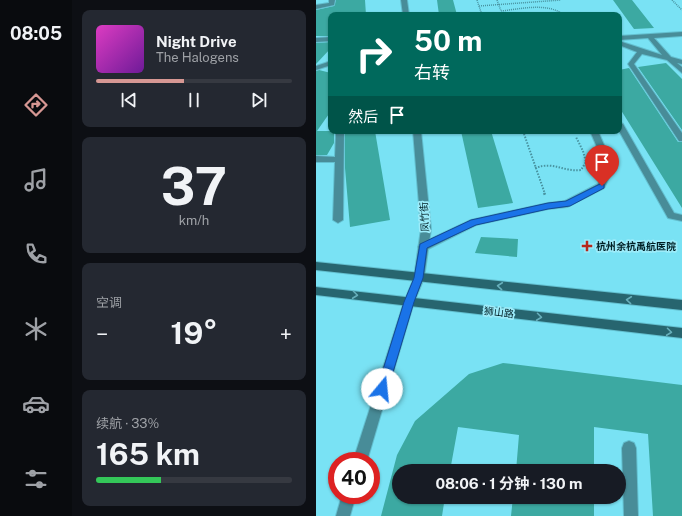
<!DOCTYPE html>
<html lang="zh">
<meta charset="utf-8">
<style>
body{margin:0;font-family:"Public Sans","Noto Sans SC",sans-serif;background:#242831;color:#f1f3f6;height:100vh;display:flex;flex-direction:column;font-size:15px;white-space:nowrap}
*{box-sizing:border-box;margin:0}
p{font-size:13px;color:#9ea1a6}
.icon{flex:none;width:22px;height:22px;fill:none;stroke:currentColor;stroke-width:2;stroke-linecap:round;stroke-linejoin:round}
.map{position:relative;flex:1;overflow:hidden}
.panel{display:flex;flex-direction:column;gap:10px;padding:10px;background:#0d0f14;width:244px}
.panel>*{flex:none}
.guide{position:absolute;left:12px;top:12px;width:294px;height:122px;border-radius:8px;box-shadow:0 1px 3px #0004;background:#00695c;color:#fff;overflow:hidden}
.speed{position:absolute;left:12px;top:452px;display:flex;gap:8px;font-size:20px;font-weight:700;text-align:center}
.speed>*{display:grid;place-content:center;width:52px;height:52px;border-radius:50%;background:#171b24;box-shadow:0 1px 3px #0004;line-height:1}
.speed .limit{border:6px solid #d22;background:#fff;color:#111}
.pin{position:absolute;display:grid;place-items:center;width:34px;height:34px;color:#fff;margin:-41px -17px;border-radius:50% 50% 50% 0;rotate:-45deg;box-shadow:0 0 4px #0007}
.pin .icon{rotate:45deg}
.me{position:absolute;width:44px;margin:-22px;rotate:17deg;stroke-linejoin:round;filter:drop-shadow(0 0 3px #0008)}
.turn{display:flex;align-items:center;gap:14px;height:84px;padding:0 20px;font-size:18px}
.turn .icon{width:52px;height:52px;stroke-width:2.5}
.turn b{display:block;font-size:28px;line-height:34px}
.then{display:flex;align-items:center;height:38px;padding:0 20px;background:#0003;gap:8px;font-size:15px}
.big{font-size:30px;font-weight:700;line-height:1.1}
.panel .card{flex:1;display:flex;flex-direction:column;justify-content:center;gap:6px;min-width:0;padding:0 14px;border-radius:8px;background:#242831}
.panel .dial{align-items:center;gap:0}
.dial b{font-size:52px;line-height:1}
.song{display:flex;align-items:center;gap:12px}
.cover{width:48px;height:48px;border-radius:6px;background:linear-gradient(135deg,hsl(310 70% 55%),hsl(280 70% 35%))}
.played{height:4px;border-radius:2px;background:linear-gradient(90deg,#d69793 45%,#363941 45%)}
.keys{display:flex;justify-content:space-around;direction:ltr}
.heat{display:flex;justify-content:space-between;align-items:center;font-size:22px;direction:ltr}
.charge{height:6px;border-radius:3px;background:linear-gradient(90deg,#34c759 33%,#363941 0)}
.trip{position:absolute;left:76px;top:464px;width:234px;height:40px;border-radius:20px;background:#171b24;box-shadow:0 1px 3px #0004;font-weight:700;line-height:40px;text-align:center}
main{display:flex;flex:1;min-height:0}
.menu{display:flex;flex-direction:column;width:72px;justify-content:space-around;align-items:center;background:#090b0e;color:#9ea1a6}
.menu .icon{width:28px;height:28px}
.menu .on{color:#d69793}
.menu b{font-size:18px;color:#f1f3f6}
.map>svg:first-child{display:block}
.building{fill:#3ca9a2}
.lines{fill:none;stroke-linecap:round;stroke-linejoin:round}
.service-casing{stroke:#63bfcf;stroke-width:2}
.tertiary-casing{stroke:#63bfcf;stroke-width:2}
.secondary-casing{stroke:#63bfcf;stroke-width:2}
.path-far2{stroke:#4893a0;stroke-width:1.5;stroke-dasharray:1 1;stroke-linecap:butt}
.path-far1{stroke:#4893a0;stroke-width:2;stroke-dasharray:1.5 1.5;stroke-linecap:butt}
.path{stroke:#4893a0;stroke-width:2.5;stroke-dasharray:2 2;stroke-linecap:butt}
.service{fill:#488c98;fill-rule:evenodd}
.tertiary{fill:#488c98;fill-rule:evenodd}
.secondary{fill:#27656f;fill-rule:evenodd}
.oneway{stroke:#67afbb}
.route{fill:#1a73e8;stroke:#114b97}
.poi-dot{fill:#b5271b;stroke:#9cecfa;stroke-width:1.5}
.labels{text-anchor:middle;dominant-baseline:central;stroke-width:3.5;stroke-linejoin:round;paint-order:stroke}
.street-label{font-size:10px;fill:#001f25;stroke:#9cecfa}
.poi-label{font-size:10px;font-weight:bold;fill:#001f25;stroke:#9cecfa;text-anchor:start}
</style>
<main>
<nav class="menu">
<b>08:05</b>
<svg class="icon on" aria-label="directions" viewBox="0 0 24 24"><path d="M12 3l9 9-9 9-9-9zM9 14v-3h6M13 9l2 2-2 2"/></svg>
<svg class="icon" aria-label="music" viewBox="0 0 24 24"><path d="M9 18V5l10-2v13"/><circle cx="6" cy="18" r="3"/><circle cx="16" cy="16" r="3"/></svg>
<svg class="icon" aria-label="phone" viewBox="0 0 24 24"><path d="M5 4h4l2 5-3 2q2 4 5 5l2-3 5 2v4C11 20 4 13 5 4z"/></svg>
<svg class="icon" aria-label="climate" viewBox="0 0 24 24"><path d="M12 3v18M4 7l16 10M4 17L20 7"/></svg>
<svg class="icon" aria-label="car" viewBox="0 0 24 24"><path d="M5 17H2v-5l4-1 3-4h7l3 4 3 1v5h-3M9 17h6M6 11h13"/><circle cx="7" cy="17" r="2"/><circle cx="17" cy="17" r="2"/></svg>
<svg class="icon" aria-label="filters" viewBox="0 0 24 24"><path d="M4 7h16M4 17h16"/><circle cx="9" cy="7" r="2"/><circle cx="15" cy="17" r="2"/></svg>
</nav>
<section class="panel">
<div class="card">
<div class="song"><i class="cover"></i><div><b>Night Drive</b><p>The Halogens</p></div></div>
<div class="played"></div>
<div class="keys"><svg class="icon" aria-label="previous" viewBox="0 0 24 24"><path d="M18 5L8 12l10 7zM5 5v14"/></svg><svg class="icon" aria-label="pause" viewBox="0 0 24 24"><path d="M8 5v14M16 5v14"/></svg><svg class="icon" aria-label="next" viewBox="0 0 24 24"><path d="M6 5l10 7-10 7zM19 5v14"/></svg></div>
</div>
<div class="card dial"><b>37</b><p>km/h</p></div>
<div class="card"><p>空调</p>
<div class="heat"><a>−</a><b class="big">19°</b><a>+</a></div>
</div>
<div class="card"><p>续航 · 33%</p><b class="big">165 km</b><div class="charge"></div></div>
</section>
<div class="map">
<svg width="366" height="516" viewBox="0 0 366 516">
<rect width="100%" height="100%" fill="#79e2f4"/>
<path class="building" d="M20 0H49L50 15H15V36H0V10L18 6Z
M121 0H137L141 15H123Z
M297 0H316L338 28 318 29Z
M15 42V48L0 64V43Z
M350 63 366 79V130L322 67Z
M313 68 362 142H366V208L303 107V70Z
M3 70 15 73V111L1 131H18V143L11 155H0V71Z
M29 131H59L74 220 34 227 29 168Z
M145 131H175L197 203 162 208Z
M165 237 202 239 201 257 159 253Z
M187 363 366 385V516H337L332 434 278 427V471H200L203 435 142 427 134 471H83V497H129L126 516H65L81 455 99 421 153 374Z
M197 497H278V516H195Z"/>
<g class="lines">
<g class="service-casing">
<path id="service" d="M13 0H19L18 5 0 9V5L13 3Z
M366 32V36L338 38 355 57 366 60V64L361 63 366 67V73L351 60 326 54 318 64 366 133V141H363L312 64 321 52 303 45V41L346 55 332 38 303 40V36Z
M15 37V41L0 42V38Z
M15 61V65L0 70V66Z
M303 122 307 124 358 213 366 215V221L352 218 303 131Z
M20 131H28L27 220 22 223 17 220 19 162H0V156L19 157Z
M274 131H282L295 161V173L288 188 251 207 232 209 160 225 110 250H104L102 247 104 244 155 220 232 203 249 201 282 184 287 173V161Z
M313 441 318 443 320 448 322 516H308L306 448 308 443Z"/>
</g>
<g class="tertiary-casing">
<path id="tertiary" d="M85 0H91L93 15H87Z
M97 131H105L115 229 108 278 98 302 51 461H37L88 302 98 278 105 229Z
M26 495H40L34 516H20Z"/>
</g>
<g class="secondary-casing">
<path id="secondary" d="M0 262 366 300V310L0 270Z
M0 287 366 328V338L0 295Z"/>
</g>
<path class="path-far2" d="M161 0 166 15
M181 0 185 11C204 9 232 2 248 15
M356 0 366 10
M163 6 245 0"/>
<path class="path-far1" d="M207 131 229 194
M219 168C239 161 246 172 265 170L270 162 267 151 260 137"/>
<path class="path" d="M228 193 229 195"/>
<use href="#service" class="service"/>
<use href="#tertiary" class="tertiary"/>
<use href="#secondary" class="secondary"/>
</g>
<defs><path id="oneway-chevron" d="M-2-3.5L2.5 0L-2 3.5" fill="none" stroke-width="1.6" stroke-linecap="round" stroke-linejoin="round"/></defs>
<g class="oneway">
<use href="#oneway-chevron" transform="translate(184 286) rotate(-174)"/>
<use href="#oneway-chevron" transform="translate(39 295) rotate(7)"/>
<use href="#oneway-chevron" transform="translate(313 300) rotate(-174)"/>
<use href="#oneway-chevron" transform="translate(223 317) rotate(7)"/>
<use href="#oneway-chevron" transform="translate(353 332) rotate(7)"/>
</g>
<path class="route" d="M286 183 288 184V188L254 206 232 209 160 225 111 248 107 278 98 302 72 389 70 393 66 394 62 393 61 389 88 302 98 278 104 244 155 220 232 203 250 201Z"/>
<path class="poi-dot" d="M269 240h4v4h4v4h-4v4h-4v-4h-4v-4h4z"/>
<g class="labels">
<g class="street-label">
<text transform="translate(108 217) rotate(-93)">凤竹街</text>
<text transform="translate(183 312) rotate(7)">狮山路</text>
</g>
<g class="poi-label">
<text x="280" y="246">杭州余杭禹航医院</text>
</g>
</g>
</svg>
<div class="speed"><div class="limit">40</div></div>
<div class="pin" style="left:286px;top:186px;background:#d93025"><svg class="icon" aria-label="arrive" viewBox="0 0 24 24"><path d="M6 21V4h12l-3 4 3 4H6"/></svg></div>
<svg class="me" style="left:66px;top:389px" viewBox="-20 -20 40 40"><circle r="19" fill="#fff"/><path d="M0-13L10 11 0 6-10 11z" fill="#1a73e8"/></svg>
<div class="trip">08:06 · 1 分钟 · 130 m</div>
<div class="guide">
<div class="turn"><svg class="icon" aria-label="right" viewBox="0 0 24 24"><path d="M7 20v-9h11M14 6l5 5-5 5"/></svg><div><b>50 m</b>右转</div></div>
<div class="then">然后<svg class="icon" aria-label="arrive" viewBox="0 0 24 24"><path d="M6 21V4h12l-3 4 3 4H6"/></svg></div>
</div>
</div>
</main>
